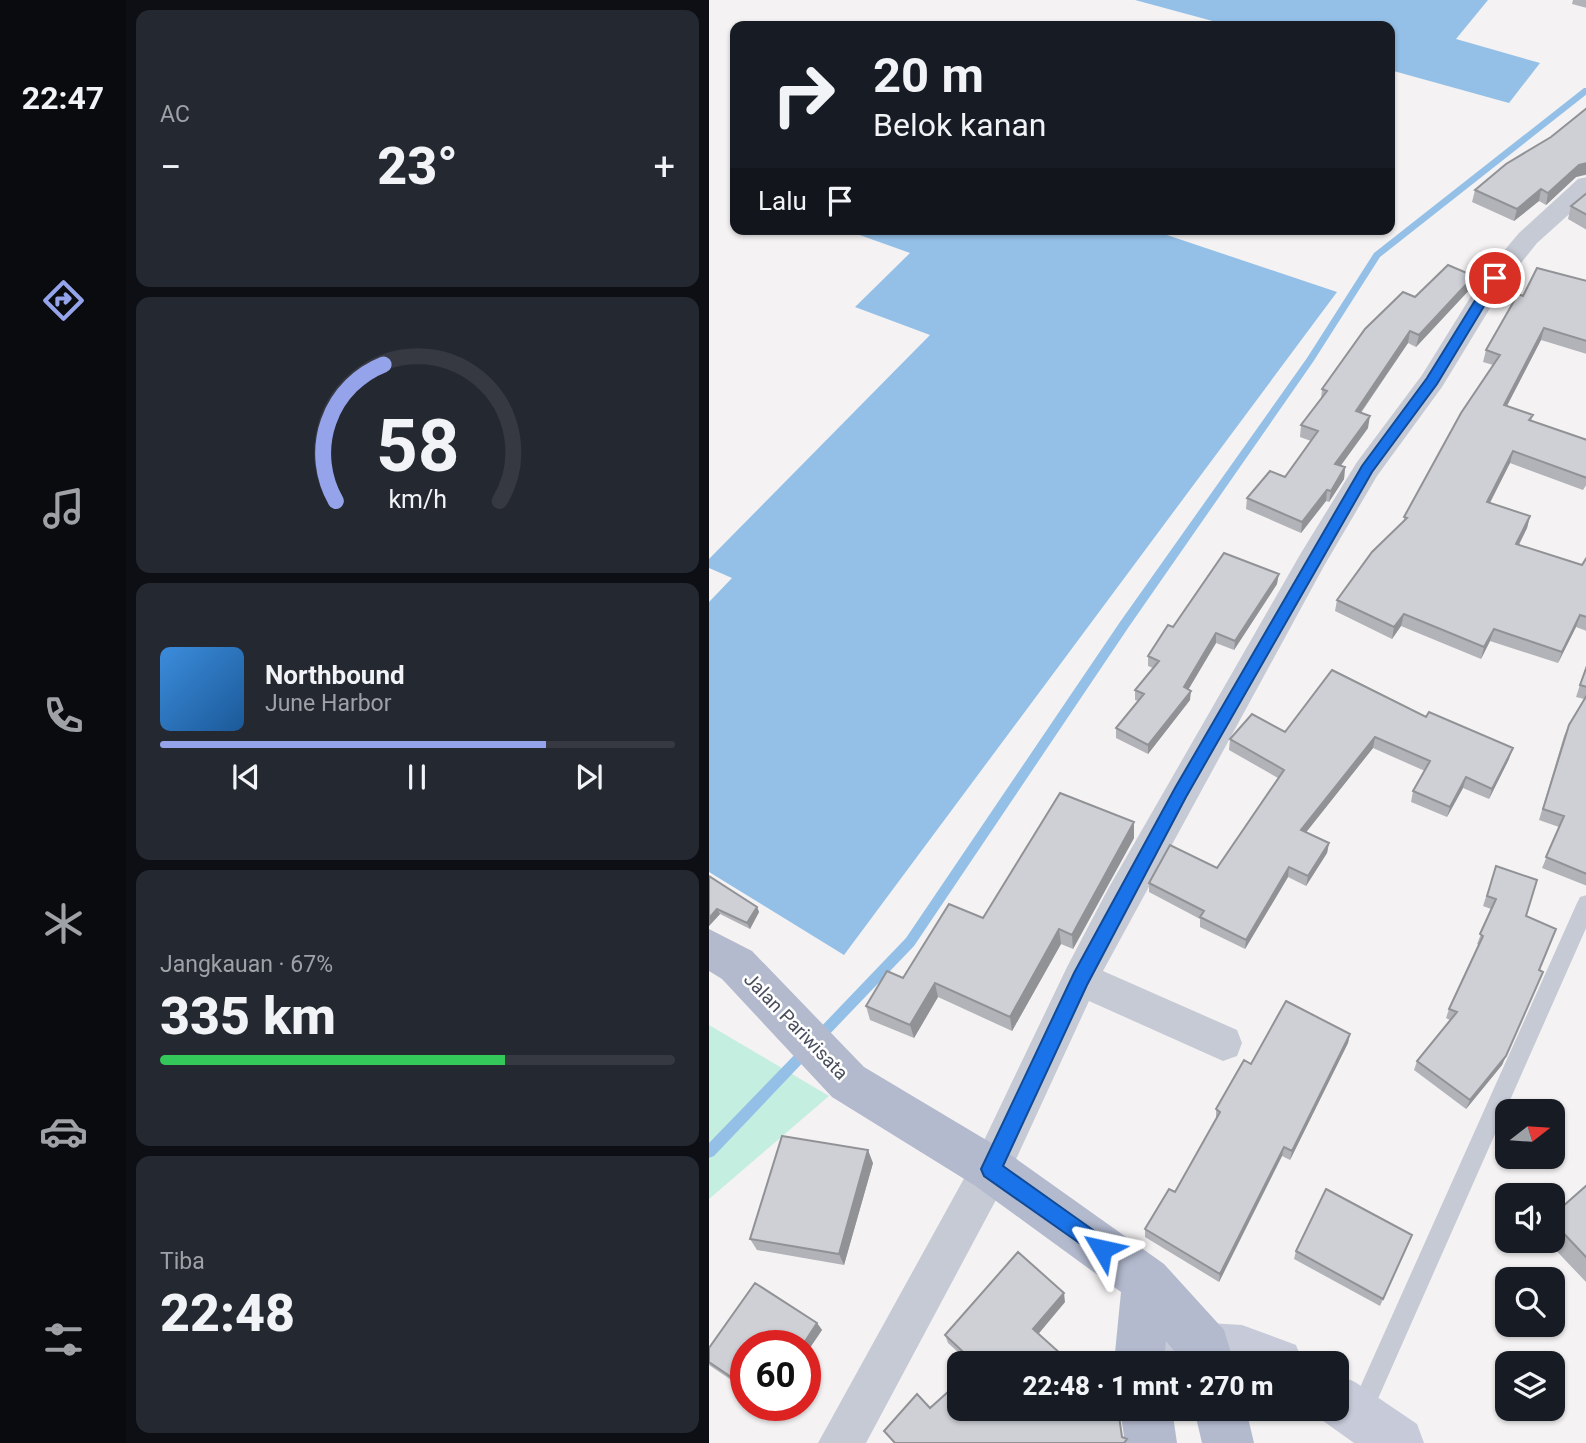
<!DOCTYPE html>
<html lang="id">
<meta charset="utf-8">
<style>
body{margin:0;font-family:Roboto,sans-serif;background:#242831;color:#f1f3f6;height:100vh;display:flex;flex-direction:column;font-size:26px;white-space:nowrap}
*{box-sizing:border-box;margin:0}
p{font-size:23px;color:#9ea1a6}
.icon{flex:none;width:38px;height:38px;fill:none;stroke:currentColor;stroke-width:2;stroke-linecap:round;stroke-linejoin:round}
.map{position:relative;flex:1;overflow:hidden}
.details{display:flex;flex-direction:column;gap:10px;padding:10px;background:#0d0f14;width:583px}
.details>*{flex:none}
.banner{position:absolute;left:21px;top:21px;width:665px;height:214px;border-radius:14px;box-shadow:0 2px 5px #0004;background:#171b24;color:#f1f3f6;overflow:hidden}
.needle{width:46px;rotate:73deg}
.buttons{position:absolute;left:786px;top:1099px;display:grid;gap:14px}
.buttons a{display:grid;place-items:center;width:70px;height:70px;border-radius:14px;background:#171b24;box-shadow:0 2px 5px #0004;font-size:35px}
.speed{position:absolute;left:21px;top:1330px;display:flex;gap:14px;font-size:35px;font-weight:700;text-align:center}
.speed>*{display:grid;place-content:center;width:91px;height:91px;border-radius:50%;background:#171b24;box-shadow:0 2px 5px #0004;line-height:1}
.speed .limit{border:10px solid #d22;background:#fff;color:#111}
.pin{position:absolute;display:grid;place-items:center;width:60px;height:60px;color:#fff;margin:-30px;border:4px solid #fff;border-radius:50%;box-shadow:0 2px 7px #0007}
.me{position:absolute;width:77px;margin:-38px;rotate:306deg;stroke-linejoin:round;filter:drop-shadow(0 0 5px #0008)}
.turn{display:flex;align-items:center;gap:24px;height:147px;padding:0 28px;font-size:32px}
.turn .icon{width:91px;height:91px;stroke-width:2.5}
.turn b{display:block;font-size:49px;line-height:60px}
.then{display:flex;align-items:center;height:66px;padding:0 28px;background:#0003;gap:14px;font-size:26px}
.big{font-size:52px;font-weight:800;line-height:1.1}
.details .tile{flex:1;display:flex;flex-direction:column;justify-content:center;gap:10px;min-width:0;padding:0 24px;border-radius:14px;background:#242831}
.details .dial{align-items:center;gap:0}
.dial svg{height:182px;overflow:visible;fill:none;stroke:#363941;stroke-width:7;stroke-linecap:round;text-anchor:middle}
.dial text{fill:#f1f3f6;stroke:none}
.song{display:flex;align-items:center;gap:21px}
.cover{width:84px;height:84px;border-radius:10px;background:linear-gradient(135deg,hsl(210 70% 55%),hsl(210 70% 35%))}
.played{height:7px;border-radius:4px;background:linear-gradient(90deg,#95a4ea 75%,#363941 75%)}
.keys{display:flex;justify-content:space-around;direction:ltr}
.heat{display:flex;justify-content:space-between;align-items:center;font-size:38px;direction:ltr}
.charge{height:10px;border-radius:5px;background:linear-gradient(90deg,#34c759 67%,#363941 0)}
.trip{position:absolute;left:238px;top:1351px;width:402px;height:70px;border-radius:14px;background:#171b24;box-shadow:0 2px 5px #0004;font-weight:800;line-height:70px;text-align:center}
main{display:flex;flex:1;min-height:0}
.tab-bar{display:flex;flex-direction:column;width:126px;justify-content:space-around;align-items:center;background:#090b0e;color:#9ea1a6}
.tab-bar .icon{width:49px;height:49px}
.tab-bar .current{color:#95a4ea}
.tab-bar b{font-size:32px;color:#f1f3f6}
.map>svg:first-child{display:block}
.green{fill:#c4eedf}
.water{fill:#94c0e8}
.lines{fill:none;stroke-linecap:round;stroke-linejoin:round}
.stream{fill:#94c0e8;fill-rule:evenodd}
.lane{fill:#c6cad5;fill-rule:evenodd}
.street{fill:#c6cad5;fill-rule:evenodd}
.secondary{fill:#c6cad9;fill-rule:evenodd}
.primary{fill:#b3bace;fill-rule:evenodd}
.wall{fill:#b2b3b8}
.shaded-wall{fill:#919296}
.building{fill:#cfd0d6;stroke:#919296;stroke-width:2}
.route{fill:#1a73e8;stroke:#114b97;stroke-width:2}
.labels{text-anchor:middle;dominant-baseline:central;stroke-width:5;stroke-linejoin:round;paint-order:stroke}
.street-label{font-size:19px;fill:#4a4f5e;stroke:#fff}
</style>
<main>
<nav class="tab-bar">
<b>22:47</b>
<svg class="icon current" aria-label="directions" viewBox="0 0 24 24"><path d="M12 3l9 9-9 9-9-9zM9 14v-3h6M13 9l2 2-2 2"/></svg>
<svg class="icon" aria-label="music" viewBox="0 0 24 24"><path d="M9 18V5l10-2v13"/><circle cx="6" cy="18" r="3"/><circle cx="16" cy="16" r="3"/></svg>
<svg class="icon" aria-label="phone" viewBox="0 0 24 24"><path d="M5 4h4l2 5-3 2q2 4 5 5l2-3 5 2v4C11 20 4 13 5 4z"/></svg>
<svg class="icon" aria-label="climate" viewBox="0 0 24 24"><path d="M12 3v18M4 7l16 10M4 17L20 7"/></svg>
<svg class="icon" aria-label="car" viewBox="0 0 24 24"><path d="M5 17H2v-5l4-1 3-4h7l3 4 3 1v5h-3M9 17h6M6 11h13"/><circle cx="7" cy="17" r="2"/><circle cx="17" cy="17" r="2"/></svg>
<svg class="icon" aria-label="filters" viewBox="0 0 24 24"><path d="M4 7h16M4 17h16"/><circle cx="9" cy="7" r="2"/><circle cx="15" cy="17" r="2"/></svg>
</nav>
<section class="details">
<div class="tile"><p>AC</p>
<div class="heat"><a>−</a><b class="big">23°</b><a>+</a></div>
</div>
<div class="tile dial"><svg viewBox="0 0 100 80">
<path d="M14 69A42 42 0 1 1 86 69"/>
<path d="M14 69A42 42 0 0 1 35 9" stroke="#95a4ea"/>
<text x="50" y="56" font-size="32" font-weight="700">58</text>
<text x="50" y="72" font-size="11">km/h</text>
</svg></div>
<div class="tile">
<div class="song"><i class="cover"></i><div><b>Northbound</b><p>June Harbor</p></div></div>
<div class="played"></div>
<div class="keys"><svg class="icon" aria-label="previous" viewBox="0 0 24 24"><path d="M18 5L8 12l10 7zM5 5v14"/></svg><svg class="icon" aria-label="pause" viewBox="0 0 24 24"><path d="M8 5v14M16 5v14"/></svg><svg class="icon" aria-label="next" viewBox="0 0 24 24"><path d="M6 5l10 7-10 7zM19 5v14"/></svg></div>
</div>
<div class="tile"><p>Jangkauan · 67%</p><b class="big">335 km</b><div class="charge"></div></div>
<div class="tile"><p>Tiba</p><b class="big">22:48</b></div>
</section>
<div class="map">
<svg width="878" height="1443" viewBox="0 0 878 1443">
<rect width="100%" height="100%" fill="#f4f2f2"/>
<path class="green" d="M0 1025 120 1096 0 1199Z"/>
<path class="water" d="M426 0H779L747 39 831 63 800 103 681 70V26H522Z
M134 229H440L628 292 135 955 0 872V602L23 578 0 568V559L221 335 146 307 201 253Z"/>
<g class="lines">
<path class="stream" d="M875 88H878V94L671 257 604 362 419 628 205 946 114 1041 110 1043 106 1041 104 1037 106 1033 197 938 411 622 598 358 665 253Z
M97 1045 101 1047 103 1051 101 1055 5 1156 0 1158V1143L93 1047Z"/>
<path class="lane" d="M878 895V926L660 1419 652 1423 644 1419 640 1411 644 1403 868 903 871 897Z"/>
<path class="street" d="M878 177V198L828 243 797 282 733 387 668 476 615 566 394 971 528 1030 533 1043 528 1056 514 1061 380 1001 296 1183 157 1443H109L268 1155 358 967 399 889 592 553 648 462 713 375 777 272 810 233 869 179Z"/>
<path class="secondary" d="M500 1323 533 1325 587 1345 594 1363H406L405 1360 412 1342 430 1335Z
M628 1374 646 1382 708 1424 715 1443H645L610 1418 606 1409H628Z"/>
<path class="primary" d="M0 929 43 951 155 1067 299 1153 455 1264 515 1330 525 1363H475L457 1341 455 1363H405L412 1292 265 1185 123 1097 13 979 0 971Z
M411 1409H463L468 1443H416Z
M485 1409H537L545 1443H493Z"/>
</g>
<path class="wall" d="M864 0H878V8L863 4Z
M878 108 877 175 867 177 837 205 830 201 805 221 763 202 766 190 842 137Z
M878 193V230L859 219 862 206Z
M765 276 763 287 707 347 699 343 652 413 659 428 631 466 636 467 635 479 620 502 617 501 592 533 537 509 538 498 576 477 602 441 591 437 592 425 612 399 613 389 706 297Z
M878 281V354L832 340 798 406 824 415 822 421 878 440V484L874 490 801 463 781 503 821 516 818 528 810 545 873 565 878 557V631L867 627 849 663 781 641 772 659 692 626 683 639 626 611 628 600 695 521V517L784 365 774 362 777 350 814 296Z
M568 584 525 650 507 643 479 689 481 700 439 754 407 738V728L430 701 426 700V690L444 668 439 666V656L464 627Z
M878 663V886L833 868 850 827 830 820 855 736 860 725 875 699 867 697Z
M623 670 800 759 780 799 754 788 738 817 702 802 704 791 716 771 664 748 597 832 620 843 618 853 597 886 579 877 536 949 491 927V919L440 892V883L508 868 569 778 520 750 521 739 576 732Z
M425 838 364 949 352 944 303 1031 229 997 205 1038 161 1020 157 1006 274 918Z
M787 866 817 916 830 970 834 972 793 1065 757 1109 705 1070 708 1061 741 1020 737 1018 740 1009 770 945 768 944 782 909 774 906Z
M0 876 48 907 50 912 41 929 11 914 0 926Z
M641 1034 639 1043 581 1160 573 1156 510 1282 436 1237V1229L466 1192 507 1119V1109L542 1064Z
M164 1163 135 1265 48 1250 41 1239Z
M878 1185V1283L838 1241H844V1215Z
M703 1235 671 1306 585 1259 587 1251Z
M46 1283 108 1323 113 1330 96 1355V1346H37V1390L0 1365V1348Z
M356 1302 329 1334 362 1363H261L239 1343 236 1335Z"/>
<path class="shaded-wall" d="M878 163V174L867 177 837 205 839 193 870 165Z
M832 189 830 201 805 221 808 209Z
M765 276 763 287 707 347 710 335Z
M835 328 832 340 792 417 795 405Z
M701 331 699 343 645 422 647 411Z
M661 416 659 428 625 475 626 464Z
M804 451 801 463 775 514 778 502Z
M636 467 635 479 620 502 622 491Z
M618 490 617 501 592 533 593 522Z
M821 516 818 528 804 556 807 544Z
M570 574 568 584 525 650 526 641Z
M695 614 692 626 683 639 685 627Z
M871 615 867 627 849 663 853 652Z
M785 629 781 641 772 659 775 647Z
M507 633V643L475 697V687Z
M482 691 481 700 439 754V745Z
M666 737 664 748 591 840 592 830Z
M804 748 800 759 780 799 783 789Z
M757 777 754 788 738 817 741 807Z
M425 822V838L364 949 363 935Z
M620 843 618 853 597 886 599 876Z
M580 867 579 877 536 949 537 940Z
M48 907 50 912 41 929 38 923Z
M8 909 11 914 0 926V918Z
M350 929 352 944 303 1031 301 1017Z
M226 983 229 997 205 1038 201 1025Z
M641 1034 639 1043 581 1160 583 1151Z
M797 1056 793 1065 757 1109 761 1100Z
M575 1147 573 1156 510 1282 511 1274Z
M159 1150 164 1163 135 1265 130 1254Z
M355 1293 356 1302 326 1338 324 1329Z
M108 1323 113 1330 96 1355V1346H93Z"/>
<path class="building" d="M878 108V163L870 165 839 193 832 189 808 209 766 190 797 164 842 137Z
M878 193V215L862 206Z
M739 265 765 276 710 335 701 331 647 411 661 416 626 464 636 467 622 491 618 490 593 522 538 498 561 471 576 477 609 431 592 425 618 391 613 389 656 329 694 292 706 297Z
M828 268 878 281V341L835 328 795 405 824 415 820 420 878 440V478L804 451 778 502 821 516 807 544 873 565 878 557V617L871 615 853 652 785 629 775 647 695 614 685 627 628 600 663 552 698 518 695 517 752 413 791 355 777 350 809 294 814 296Z
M515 553 570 574 526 641 507 633 475 687 482 691 439 745 407 728 435 694 426 690 450 661 439 656 459 625 464 627Z
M878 666V687L871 685Z
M623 670 717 717 720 712 804 748 783 789 757 777 741 807 704 791 721 761 666 737 592 830 620 843 599 876 580 867 537 940 491 917 495 911 440 883 461 845 508 868 575 770 521 739 543 714 576 732Z
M878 695V874L837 857 855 816 834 809 860 725Z
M351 793 425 822 363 935 350 929 301 1017 226 983 201 1025 157 1006 178 971 194 978 240 904 274 918Z
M787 866 828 880 817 916 847 929 830 970 834 972 797 1056 761 1100 708 1061 748 1012 740 1009 774 936 771 934 787 899 778 896Z
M0 876 48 907 38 923 8 909 0 918Z
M577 1001 641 1034 583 1151 575 1147 511 1274 436 1229 460 1189 466 1192 511 1112 507 1109 535 1060 542 1064Z
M73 1136 159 1150 130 1254 41 1239Z
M878 1185V1258L844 1222V1215Z
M617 1189 703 1235 674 1299 587 1251Z
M309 1252 355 1293 324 1329 362 1363H266L236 1335Z
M46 1283 108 1323 93 1346H37V1387L0 1362V1348Z
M250 1382V1409H409L413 1437 418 1439 415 1443H186L175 1431 208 1394 221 1408Z"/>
<path class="route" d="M786 274 792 278 728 384 663 472 477 797 378 985 294 1166 401 1242 403 1249 401 1256 393 1259 275 1176 272 1169 365 973 466 788 653 466 718 378 780 278Z"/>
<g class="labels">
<g class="street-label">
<text transform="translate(87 1026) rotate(46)">Jalan Pariwisata</text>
</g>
</g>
</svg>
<div class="buttons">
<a><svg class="needle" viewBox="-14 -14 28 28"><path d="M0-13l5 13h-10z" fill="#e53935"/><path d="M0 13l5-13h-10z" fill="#9ea1a6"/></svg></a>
<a><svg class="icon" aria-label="sound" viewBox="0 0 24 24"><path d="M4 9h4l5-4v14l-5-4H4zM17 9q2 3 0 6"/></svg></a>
<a><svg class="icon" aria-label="search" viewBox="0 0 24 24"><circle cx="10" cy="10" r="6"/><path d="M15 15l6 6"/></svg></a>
<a><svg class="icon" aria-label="layers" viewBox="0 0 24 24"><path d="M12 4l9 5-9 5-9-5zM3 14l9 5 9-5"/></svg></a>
</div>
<div class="speed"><div class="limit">60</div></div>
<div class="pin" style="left:786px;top:278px;background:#d93025"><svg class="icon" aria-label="arrive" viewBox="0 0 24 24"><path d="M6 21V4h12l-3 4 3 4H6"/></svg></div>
<svg class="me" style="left:393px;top:1249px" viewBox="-20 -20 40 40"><path d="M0-17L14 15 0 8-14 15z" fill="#1a73e8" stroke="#fff" stroke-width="4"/></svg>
<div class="trip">22:48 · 1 mnt · 270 m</div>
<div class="banner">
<div class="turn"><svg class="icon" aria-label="right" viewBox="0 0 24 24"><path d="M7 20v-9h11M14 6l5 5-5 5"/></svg><div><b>20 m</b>Belok kanan</div></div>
<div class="then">Lalu<svg class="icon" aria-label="arrive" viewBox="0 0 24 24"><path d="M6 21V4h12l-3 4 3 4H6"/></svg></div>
</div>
</div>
</main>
